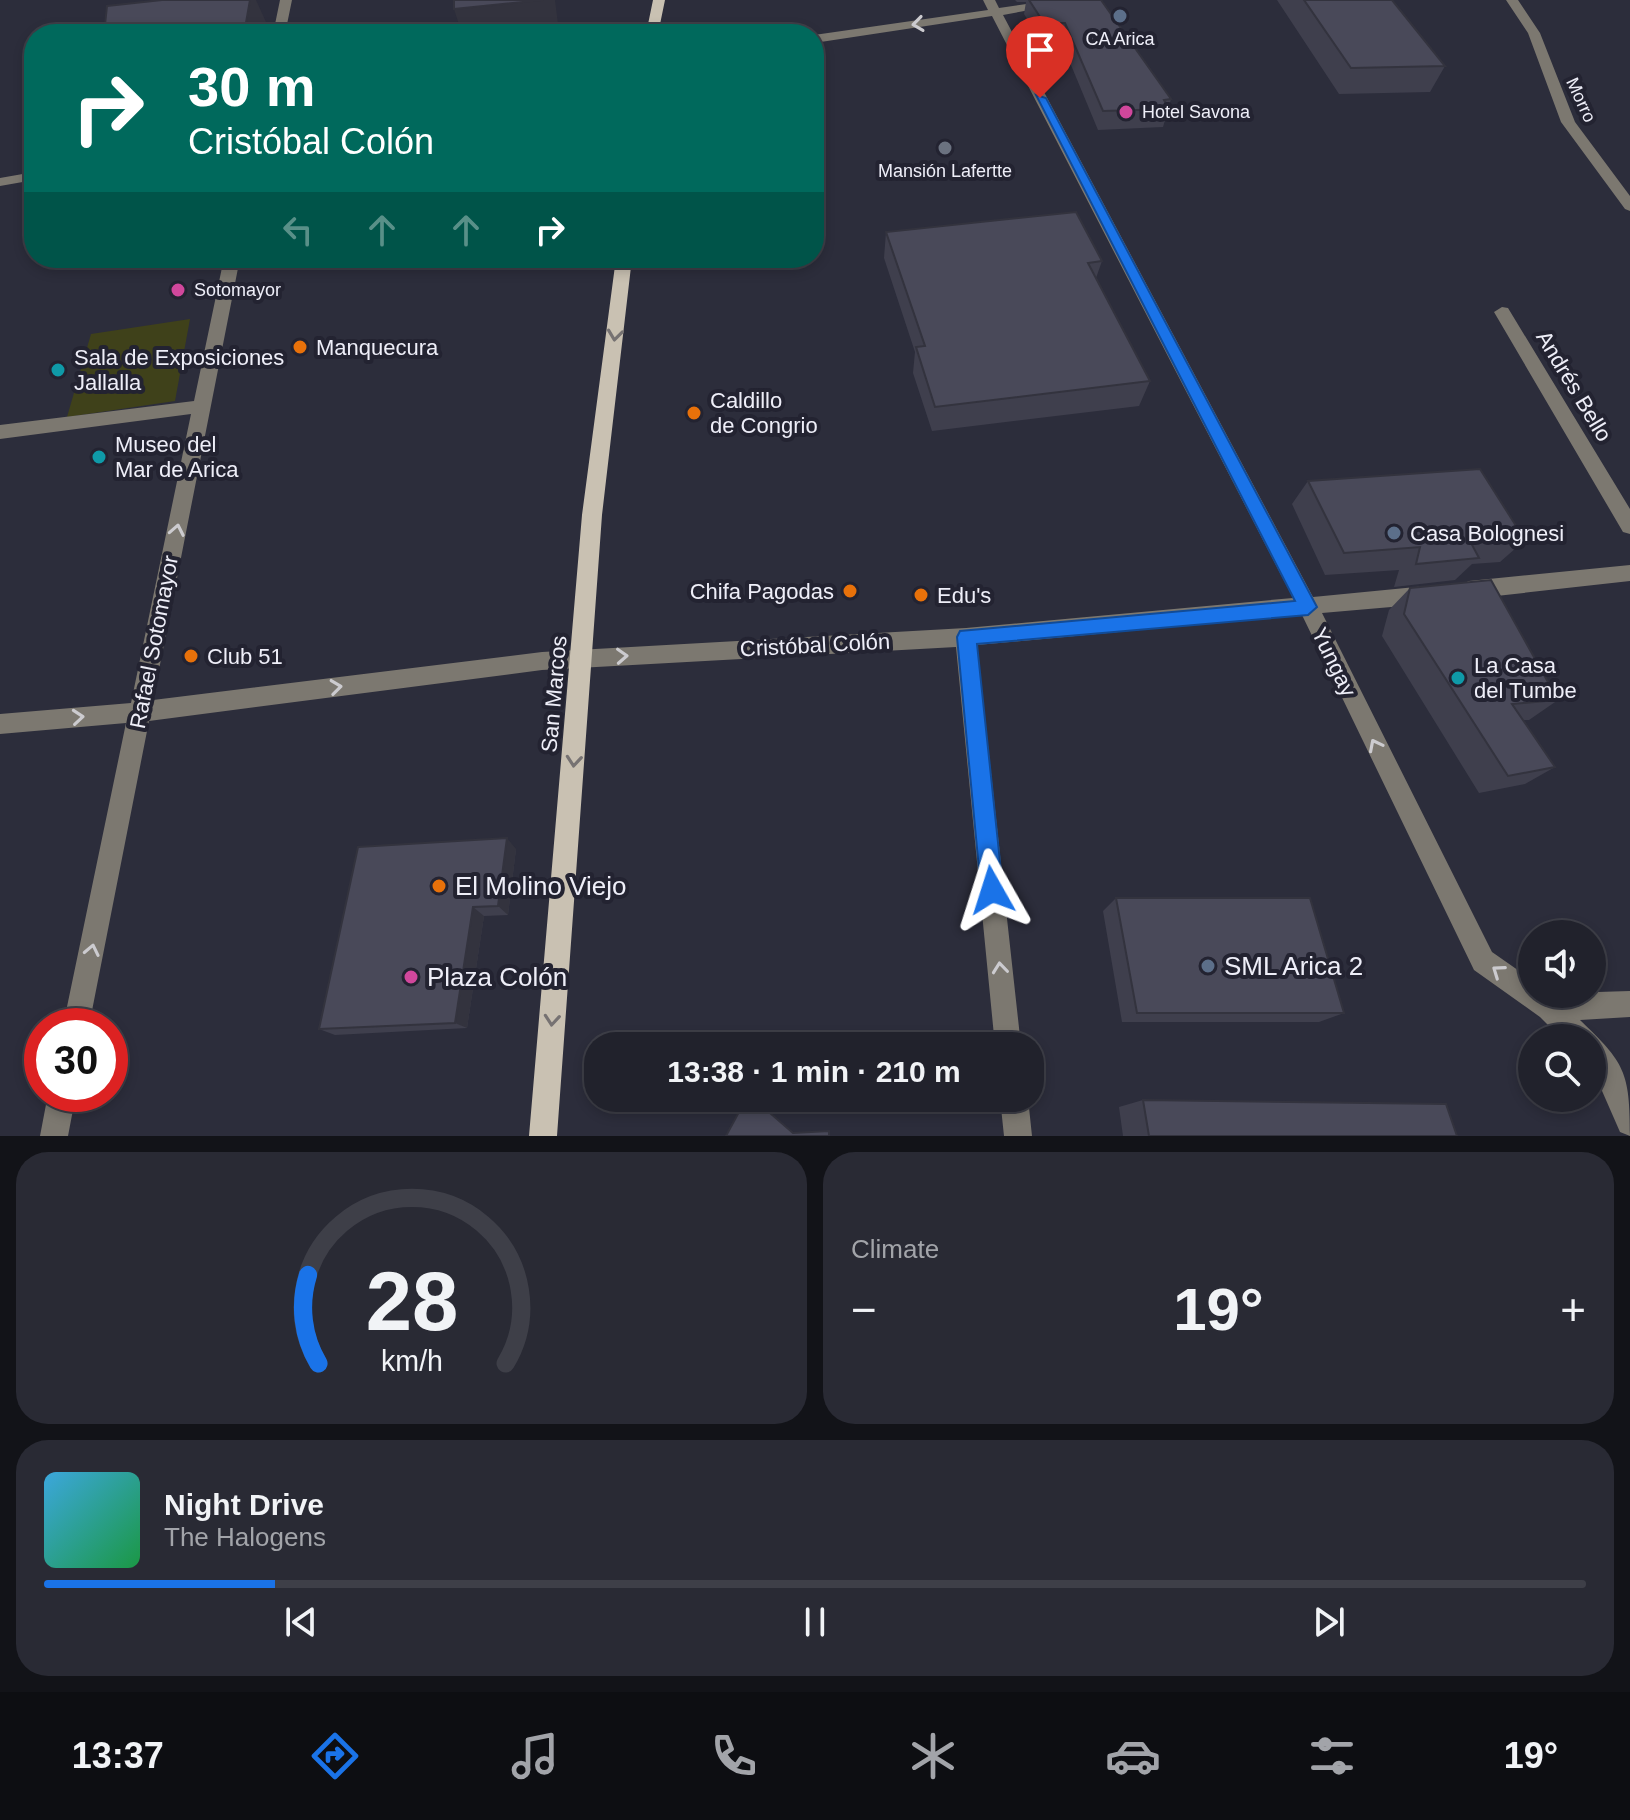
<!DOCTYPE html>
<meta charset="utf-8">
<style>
body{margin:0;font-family:Arial,sans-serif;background:#292a34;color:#f1f3f6;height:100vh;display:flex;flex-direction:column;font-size:30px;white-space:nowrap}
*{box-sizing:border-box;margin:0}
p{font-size:26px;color:#a2a4a9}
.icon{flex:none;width:44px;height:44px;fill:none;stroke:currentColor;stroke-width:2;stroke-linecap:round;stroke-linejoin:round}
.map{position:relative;height:1136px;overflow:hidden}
.drawer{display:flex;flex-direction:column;gap:16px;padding:16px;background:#121318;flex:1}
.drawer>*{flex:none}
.top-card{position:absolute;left:24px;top:24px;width:800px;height:244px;border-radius:32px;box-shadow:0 4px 12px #0003,0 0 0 2px #3e3f48;background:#00695c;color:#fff;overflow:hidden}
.fabs{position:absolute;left:1518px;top:920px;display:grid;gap:16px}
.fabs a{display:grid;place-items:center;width:88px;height:88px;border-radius:50%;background:#21222c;box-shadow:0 4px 12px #0003,0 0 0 2px #3e3f48;font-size:40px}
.speed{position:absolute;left:24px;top:1008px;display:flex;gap:16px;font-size:40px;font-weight:700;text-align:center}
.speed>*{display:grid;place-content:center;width:104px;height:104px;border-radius:50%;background:#21222c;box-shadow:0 4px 12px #0003,0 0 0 2px #3e3f48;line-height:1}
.speed .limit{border:12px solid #d22;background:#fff;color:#111}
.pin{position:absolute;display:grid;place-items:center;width:68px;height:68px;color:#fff;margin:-82px -34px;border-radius:50% 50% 50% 0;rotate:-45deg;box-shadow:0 0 8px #0007}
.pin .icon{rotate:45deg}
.me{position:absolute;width:88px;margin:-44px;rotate:354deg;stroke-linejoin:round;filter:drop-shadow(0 0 6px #0008)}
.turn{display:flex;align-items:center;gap:28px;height:168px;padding:0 32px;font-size:36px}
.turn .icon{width:104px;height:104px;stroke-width:2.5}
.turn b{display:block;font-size:56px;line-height:68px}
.lanes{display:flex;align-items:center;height:76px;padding:0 32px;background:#0003;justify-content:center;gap:40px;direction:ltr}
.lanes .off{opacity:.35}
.big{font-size:60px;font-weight:700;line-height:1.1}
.drawer .widget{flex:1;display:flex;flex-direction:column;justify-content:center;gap:12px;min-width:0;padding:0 28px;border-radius:32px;background:#292a34}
.drawer .dial{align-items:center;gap:0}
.dial svg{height:208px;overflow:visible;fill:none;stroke:#3e3f48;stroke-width:7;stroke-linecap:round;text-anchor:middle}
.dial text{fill:#f1f3f6;stroke:none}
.song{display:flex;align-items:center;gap:24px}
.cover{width:96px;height:96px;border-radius:12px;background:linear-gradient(135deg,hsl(200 70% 55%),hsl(140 70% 35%))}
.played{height:8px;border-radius:4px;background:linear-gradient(90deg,#1a73e8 15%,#3e3f48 15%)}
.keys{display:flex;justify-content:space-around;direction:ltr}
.heat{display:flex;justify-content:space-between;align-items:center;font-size:44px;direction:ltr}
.drawer .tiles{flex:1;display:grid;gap:16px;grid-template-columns:1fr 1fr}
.widget:last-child{grid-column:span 2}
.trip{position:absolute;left:584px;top:1032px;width:460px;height:80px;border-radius:32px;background:#21222c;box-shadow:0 4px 12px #0003,0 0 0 2px #3e3f48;font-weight:700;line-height:80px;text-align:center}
.tabs{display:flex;height:128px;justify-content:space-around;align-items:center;background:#0d0e12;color:#a2a4a9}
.tabs .icon{width:56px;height:56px}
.tabs .selected{color:#1a73e8}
.tabs b{font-size:36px;color:#f1f3f6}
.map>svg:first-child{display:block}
.green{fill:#3f411a}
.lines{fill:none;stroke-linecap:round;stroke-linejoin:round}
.minor{fill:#7c7870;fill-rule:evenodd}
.major{fill:#c9c1b2;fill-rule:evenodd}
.wall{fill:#3f3f4d}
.shaded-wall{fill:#33333e}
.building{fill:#494959;stroke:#33333e;stroke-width:2}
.oneway{stroke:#cccbcf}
.oneway2{stroke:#767272}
.route{fill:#1a73e8;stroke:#114b97;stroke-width:2}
.service-dot{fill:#5c6f8a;stroke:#232331;stroke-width:3}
.hotel-dot{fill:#d1479c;stroke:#232331;stroke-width:3}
.worship-dot{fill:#6b7280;stroke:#232331;stroke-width:3}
.food-dot{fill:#e8710a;stroke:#232331;stroke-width:3}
.culture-dot{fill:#0f9aa8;stroke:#232331;stroke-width:3}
.labels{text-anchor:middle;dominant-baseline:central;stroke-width:8;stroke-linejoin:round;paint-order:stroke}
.far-poi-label{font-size:18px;fill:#eeeef8;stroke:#232331}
.far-street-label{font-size:18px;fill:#eeeef8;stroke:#232331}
.poi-label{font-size:22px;fill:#eeeef8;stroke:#232331;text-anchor:start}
.street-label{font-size:22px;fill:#eeeef8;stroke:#232331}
.near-poi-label{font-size:26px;fill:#eeeef8;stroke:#232331;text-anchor:start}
</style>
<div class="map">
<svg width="1630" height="1136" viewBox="0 0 1630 1136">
<rect width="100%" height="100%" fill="#2c2d3b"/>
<path class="green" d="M190 319 175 401 67 417 91 334Z"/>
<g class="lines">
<path class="minor" d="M280 0H292L285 34H273Z
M983 0H995L999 8 1054 0H1084L1003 15 1313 597 1426 586 1433 589 1436 595 1433 601 1426 604 1322 613 1492 952 1532 980V994L1630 991V1017L1580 1020C1625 1063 1630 1072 1630 1136L1620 1132 1592 1068V1038H1561L1540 1017 1474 970 1302 615 977 645 1021 1046H995L956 647 542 670 149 721 89 1026H63L126 723 0 734V714L131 703 191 414 0 439V425L194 401 224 258H240L153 700 542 652 966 628 1293 598 992 16 814 43V35L988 10Z
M1506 0H1518L1540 33 1575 122 1630 196V211L1625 209 1561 122 1528 33Z
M34 172V180L0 186V178Z
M1502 307 1508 308 1630 509V534L1623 532 1494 312Z
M1630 565V581L1469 599 1462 596 1459 590 1462 584 1469 581Z
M48 1094H76L68 1136H40Z
M1000 1098H1028L1032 1136H1004Z"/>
<path class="major" d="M653 0H665L658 34H646Z
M616 258H632L602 515 557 1136H529L582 515Z"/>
</g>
<path class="wall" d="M1015 0H1101L1171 99 1163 127 1098 130 1061 41H1041L1024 14 1026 2H1017Z
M1277 0H1392L1445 66 1430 92 1339 94Z
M886 232 1102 261 1096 278 1150 381 1139 406 932 431 913 373 915 352 884 258Z
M1308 481 1525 540 1500 562 1472 564 1455 580 1394 587 1399 570 1325 575 1292 504Z
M1410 588 1558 700 1529 720H1523L1555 767 1525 784 1479 793 1382 636 1389 610Z
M516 849 508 915 484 916 467 1028 335 1035 319 1029Z
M1116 898 1344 1013 1319 1022H1122L1103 911Z
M1143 1100 1457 1136H1123L1119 1107Z"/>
<path class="shaded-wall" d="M250 0H256L266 22 264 34H244Z
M543 0H555L558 24 462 34 454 9Z
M507 838 516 849 508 915 498 906Z
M473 907 484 916 467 1028 455 1023Z"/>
<path class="building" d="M162 0H250L244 34H104L107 6Z
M454 0H543L454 9Z
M1029 0H1101L1171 99 1164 100 1169 109 1103 111 1065 23H1044Z
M1304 0H1392L1445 66 1351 68Z
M1076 212 1102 261 1088 263 1150 381 935 407 916 347 925 346 886 232Z
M1480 469 1525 540 1471 543 1479 558 1416 564 1420 547 1344 553 1308 481Z
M1491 580 1558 700 1512 704 1555 767 1508 776 1404 614 1410 588Z
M507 838 498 906 473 907 455 1023 319 1029 358 847Z
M1116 898H1310L1344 1013H1137Z
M1143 1100 1446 1104 1457 1136H1149Z
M740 1110 770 1113 793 1133 829 1131V1136H726Z"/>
<defs><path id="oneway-chevron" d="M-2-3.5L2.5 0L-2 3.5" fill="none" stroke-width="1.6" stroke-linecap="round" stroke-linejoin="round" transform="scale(2)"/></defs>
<g class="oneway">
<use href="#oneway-chevron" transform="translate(918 24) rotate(172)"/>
<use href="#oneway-chevron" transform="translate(177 530) rotate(-79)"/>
<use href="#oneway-chevron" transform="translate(622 656) rotate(-3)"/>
<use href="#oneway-chevron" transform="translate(336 687) rotate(-7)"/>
<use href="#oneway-chevron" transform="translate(78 717) rotate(-5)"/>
<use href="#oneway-chevron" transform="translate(1375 745) rotate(-117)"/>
<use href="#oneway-chevron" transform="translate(92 950) rotate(-78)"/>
<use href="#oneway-chevron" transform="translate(1000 968) rotate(-96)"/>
<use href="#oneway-chevron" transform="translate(1498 971) rotate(-145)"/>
</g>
<g class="oneway2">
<use href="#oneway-chevron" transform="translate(615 335) rotate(97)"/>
<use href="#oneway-chevron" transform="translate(574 761) rotate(95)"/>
<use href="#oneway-chevron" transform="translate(552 1020) rotate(95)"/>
</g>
<path class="route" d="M1036 95 1046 98 1317 607 1308 615 977 644 1003 890 1000 898 992 901 984 898 981 890 957 637 960 631 1295 601Z"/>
<g class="service-dot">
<circle cx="1120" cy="16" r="8"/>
<circle cx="1394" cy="533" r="8"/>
<circle cx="1208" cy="966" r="8"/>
</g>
<g class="hotel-dot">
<circle cx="1126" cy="112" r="8"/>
<circle cx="178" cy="290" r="8"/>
<circle cx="411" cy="977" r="8"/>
</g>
<circle class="worship-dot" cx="945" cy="148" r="8"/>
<g class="food-dot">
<circle cx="300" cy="347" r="8"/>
<circle cx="694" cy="413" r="8"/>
<circle cx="850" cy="591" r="8"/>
<circle cx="921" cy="595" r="8"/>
<circle cx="191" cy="656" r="8"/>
<circle cx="439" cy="886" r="8"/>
</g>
<g class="culture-dot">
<circle cx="58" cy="370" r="8"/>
<circle cx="99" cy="457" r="8"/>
<circle cx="1458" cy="678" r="8"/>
</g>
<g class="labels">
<g class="far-poi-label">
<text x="1120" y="39">CA Arica</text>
<text x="1142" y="112" text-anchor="start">Hotel Savona</text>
<text x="945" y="171">Mansión Lafertte</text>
<text x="194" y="290" text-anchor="start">Sotomayor</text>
</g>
<g class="far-street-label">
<text transform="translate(1581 100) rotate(65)">Morro</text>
</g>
<g class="poi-label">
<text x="316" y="347">Manquecura</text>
<text x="74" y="357">Sala de Exposiciones<tspan x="74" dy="25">Jallalla</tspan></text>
<text x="710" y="400">Caldillo<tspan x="710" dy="25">de Congrio</tspan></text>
<text x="115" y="444">Museo del<tspan x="115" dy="25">Mar de Arica</tspan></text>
<text x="1410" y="533">Casa Bolognesi</text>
<text x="834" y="591" text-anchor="end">Chifa Pagodas</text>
<text x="937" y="595">Edu's</text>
<text x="207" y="656">Club 51</text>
<text x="1474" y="665">La Casa<tspan x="1474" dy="25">del Tumbe</tspan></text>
</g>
<g class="street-label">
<text transform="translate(1574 386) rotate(59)">Andrés Bello</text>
<text transform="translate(154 642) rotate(-79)">Rafael Sotomayor</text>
<text transform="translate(815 645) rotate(-3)">Cristóbal Colón</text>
<text transform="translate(1334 662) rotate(64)">Yungay</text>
<text transform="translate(554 694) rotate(-85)">San Marcos</text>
</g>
<g class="near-poi-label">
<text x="455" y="886">El Molino Viejo</text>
<text x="1224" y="966">SML Arica 2</text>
<text x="427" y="977">Plaza Colón</text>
</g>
</g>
</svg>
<div class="fabs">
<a><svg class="icon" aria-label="sound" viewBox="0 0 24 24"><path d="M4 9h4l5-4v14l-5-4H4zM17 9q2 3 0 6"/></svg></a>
<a><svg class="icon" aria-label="search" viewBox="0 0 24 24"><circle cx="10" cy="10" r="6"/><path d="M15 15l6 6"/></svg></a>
</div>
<div class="speed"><div class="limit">30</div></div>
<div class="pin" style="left:1040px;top:98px;background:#d93025"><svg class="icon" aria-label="arrive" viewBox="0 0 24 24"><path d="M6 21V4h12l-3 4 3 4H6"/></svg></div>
<svg class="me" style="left:992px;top:890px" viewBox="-20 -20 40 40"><path d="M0-17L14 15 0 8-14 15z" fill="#1a73e8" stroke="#fff" stroke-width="4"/></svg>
<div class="trip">13:38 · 1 min · 210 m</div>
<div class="top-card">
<div class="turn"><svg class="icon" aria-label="right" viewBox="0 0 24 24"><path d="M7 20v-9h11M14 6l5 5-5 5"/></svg><div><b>30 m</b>Cristóbal Colón</div></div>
<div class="lanes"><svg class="icon off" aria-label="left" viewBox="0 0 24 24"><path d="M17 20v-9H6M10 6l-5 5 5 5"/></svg><svg class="icon off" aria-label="ahead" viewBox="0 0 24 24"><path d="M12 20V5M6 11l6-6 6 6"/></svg><svg class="icon off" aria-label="ahead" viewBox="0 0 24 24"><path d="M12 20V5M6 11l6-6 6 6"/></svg><svg class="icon" aria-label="right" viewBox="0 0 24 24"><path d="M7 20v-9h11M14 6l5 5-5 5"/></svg></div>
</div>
</div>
<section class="drawer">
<div class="tiles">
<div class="widget dial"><svg viewBox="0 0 100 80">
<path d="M14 69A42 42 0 1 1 86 69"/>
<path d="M14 69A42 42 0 0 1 10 35" stroke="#1a73e8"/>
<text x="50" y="56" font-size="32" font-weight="700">28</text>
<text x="50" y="72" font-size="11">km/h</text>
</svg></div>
<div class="widget"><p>Climate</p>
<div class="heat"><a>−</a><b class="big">19°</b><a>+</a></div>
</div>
<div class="widget">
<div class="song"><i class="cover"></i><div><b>Night Drive</b><p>The Halogens</p></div></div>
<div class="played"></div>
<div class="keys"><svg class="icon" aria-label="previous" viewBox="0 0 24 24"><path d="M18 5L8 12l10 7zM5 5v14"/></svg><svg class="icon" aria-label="pause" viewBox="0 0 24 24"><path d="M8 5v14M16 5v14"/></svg><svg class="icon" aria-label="next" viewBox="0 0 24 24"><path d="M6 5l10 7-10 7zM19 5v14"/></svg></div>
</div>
</div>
</section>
<nav class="tabs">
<b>13:37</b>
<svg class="icon selected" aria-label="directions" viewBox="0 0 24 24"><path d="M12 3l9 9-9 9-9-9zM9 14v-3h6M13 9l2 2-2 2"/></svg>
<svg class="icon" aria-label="music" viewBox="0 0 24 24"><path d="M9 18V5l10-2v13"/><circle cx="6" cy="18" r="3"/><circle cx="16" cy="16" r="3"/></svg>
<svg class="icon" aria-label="phone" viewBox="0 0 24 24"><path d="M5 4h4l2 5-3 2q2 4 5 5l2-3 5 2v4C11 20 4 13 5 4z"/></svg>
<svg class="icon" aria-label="climate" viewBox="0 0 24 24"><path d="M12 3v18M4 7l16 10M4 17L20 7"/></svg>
<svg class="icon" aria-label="car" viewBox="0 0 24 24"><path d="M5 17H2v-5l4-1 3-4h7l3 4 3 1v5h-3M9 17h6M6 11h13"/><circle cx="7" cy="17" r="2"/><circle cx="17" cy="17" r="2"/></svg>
<svg class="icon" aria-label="filters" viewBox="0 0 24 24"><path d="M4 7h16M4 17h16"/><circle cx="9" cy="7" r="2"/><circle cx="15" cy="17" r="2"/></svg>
<b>19°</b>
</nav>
